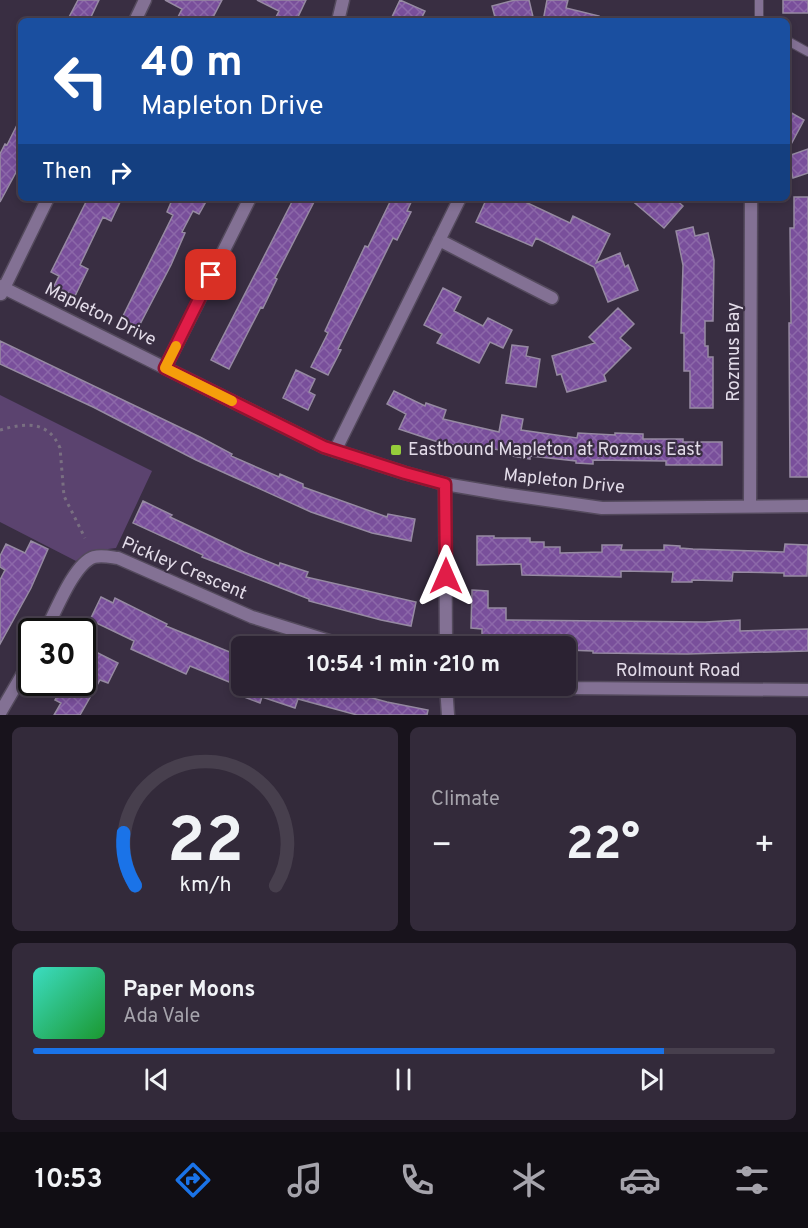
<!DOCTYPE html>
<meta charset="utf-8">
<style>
body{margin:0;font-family:Overpass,sans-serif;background:#332a3a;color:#f1f3f6;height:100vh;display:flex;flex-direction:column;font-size:22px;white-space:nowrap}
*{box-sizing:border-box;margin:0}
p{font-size:20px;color:#a6a4ac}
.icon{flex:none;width:33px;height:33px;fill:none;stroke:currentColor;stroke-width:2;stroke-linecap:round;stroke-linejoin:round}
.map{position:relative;height:715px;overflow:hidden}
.details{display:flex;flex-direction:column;gap:12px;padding:12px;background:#18131c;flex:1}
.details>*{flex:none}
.top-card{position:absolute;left:18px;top:18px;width:772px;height:183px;border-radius:9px;box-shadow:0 3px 9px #0003,0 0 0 2px #473f4d;background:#1a4fa0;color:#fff;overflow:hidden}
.speed{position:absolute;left:18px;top:618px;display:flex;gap:12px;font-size:30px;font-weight:700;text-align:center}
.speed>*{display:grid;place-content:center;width:78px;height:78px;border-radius:50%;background:#2b2232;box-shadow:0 3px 9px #0003,0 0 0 2px #473f4d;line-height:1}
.speed .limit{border:3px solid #111;border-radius:9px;background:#fff;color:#111}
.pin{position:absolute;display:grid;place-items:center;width:51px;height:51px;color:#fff;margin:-26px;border-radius:12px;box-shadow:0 3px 9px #0006}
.me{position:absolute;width:66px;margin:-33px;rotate:0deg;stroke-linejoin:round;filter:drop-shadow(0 0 4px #0008)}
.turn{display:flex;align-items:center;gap:21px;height:126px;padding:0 24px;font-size:27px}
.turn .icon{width:78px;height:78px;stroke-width:2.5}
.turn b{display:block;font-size:42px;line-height:51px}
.then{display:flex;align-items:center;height:57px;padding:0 24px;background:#0003;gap:12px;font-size:22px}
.big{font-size:45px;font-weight:700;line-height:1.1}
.details .tile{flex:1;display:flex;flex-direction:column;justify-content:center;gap:9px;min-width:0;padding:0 21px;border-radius:9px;background:#332a3a}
.details .dial{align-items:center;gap:0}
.dial svg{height:156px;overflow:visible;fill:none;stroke:#473f4d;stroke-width:7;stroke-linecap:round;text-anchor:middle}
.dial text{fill:#f1f3f6;stroke:none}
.song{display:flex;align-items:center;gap:18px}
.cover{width:72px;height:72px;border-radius:9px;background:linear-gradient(135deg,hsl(170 70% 55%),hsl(130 70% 35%))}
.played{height:6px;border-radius:3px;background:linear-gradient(90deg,#1a73e8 85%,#473f4d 85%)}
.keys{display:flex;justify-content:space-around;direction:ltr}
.heat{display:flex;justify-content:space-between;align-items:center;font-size:33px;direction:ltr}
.details .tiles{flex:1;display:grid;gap:12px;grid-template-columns:1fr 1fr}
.tile:last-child{grid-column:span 2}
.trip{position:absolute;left:231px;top:636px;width:345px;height:60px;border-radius:9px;background:#2b2232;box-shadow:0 3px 9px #0003,0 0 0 2px #473f4d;font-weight:700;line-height:60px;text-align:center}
.tabs{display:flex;height:96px;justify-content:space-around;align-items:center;background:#110e14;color:#a6a4ac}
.tabs .icon{width:42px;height:42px}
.tabs .on{color:#1a73e8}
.tabs b{font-size:27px;color:#f1f3f6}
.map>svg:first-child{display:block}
.park{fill:#5b436f}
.building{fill:url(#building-cross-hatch);stroke:#968aa2;stroke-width:1.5}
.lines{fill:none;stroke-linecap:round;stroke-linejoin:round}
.service-casing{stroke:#544a5d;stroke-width:10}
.minor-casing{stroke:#544a5d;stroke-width:15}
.path{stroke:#796f81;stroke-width:3;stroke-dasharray:3 4.5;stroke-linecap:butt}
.service{stroke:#837194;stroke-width:8}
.minor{stroke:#837194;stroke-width:12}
.route-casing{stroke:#92132f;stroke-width:15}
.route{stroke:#e11d48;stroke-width:10}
.slow{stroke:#f59e0b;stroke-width:10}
.poi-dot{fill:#95cc3b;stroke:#392e42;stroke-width:2}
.labels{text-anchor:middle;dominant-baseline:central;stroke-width:4.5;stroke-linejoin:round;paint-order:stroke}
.street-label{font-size:18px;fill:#e3dce9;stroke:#392e42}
.poi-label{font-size:18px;fill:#e3dce9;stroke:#392e42;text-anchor:start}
</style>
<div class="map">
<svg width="808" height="715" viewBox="0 0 808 715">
<defs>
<pattern id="building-cross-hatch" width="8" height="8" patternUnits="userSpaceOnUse" patternTransform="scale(1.5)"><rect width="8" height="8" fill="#794f9b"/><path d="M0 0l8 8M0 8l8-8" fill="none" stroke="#8c68a9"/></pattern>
</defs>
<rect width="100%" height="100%" fill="#392e42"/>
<path class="park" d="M0 395 152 471 116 548 92 551 76 561 0 522Z"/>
<path class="building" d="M78 0H99L89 21H67Z
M165 0H222L211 21H176L182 9Z
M257 0H306L296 21H274L279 11Z
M400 0 425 11 420 21H390Z
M515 0H529L534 21H496L492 6Z
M547 0H568L566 8 599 16 598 21H543Z
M783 0H808V13H783Z
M788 111 804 120 788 150Z
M21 117V163L0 202V154L5 144 7 145Z
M808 149V173L793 178 788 156Z
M794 197H808V477H790L789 323H791L790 228H794Z
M88 198H122L111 221 103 217 80 265 88 269 75 296 54 286 59 276 51 272Z
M168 198H208L199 214 193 211 182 232 185 233 171 265 138 328 121 320 173 215 167 212 172 200Z
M294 198H316L275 278 277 279 263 308 261 307 229 369 211 360Z
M392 198H413L407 211 411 212 397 240 393 238 338 349 341 350 328 375 311 367 328 333 325 331 354 269 365 246 368 247Z
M487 198H517L570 223 573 216 610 234 596 263 620 253 625 267 628 265 638 290 608 302 594 267 536 238 532 246 476 222Z
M629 198H674L683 206 664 228Z
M693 227 695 236 708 233 714 260 713 321H705V346H708V357H713V408H690V371H684V333H681L683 265 676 231Z
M443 288 461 297 454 311 483 326 488 318 512 330 503 348 490 342 479 363 437 343 442 334 424 325Z
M618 308 634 324 620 338 631 348 604 375 606 381 567 392 561 374 557 375 552 356 595 343 589 337Z
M0 341 200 437 232 454 231 456 279 477 280 474 303 484V487L387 517 388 514 415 519 411 541 372 533 311 512 196 460 93 407 0 364Z
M512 345 528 347 526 356 540 359 536 387 506 383Z
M296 370 315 379 309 392 315 395 308 410 283 398Z
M394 391 425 406 426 403 446 410 443 419 499 432 502 415 523 419 521 430 577 438 578 433 615 435V433L643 434V439H683V442H722V465H666V461L593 460V464L576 463V461L530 456V459L513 456V452L487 448 486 452 435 441 399 429 406 414 387 404Z
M143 501 172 515 170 517 244 552 279 566 280 563 308 572 306 577 416 602 411 626 381 620 309 601V599L202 557 203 555 133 523Z
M477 536H494V538H530V542H544V547H560V553L602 552V545H622L621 550H664V545L680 546V548L693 549 784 552 785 544 808 545 807 576H784V573L733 572 732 581 692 580V582H672L673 572 621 571V577L522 575 521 564 477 565Z
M31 541 48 549 31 588 0 644V580L5 570 0 567V556L6 544 25 553Z
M472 590 488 591V608H506V620L705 622 740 620V631L808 629V651L687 654 593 653V651L566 650V646H562L521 644V641L482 639V629L471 628Z
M101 597 113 603 115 598 167 624 166 626 242 657V686H328L387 702 428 710 427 715H357L298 699 295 708 262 697 260 703 239 695 241 691 233 688V686H239L190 666 186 674 131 649 134 641 90 620Z
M82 645 118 663 108 683 100 680 80 715H54L61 703 55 700 65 682H82Z"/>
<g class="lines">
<g class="service-casing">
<path id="service" d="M759 0V16L761 21
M788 41 808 52"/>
</g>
<g class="minor-casing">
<path id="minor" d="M135 21 145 0
M338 21 343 0
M439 240 552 298
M0 286 324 447 405 473 445 484 504 494 602 508 808 506
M1 294 48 198
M165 368 250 198
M335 451 460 198
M445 484 446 646
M750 506 751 198
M45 632C55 613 74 563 94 557 102 555 110 557 118 558L252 617 345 646
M446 686 448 715
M548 686 573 688 808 690
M0 713 32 658"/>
</g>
<path class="path" d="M0 430C25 423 48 420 60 448L64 496 85 538"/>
<use href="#service" class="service"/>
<use href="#minor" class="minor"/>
</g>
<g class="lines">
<g class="route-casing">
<path id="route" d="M211 275 165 368 324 447 405 473 445 484 446 576"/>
</g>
<use href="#route" class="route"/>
<path class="slow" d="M176 346 165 368 232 401"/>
</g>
<rect class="poi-dot" x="390" y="444" width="12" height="12" rx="3"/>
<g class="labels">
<g class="street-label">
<text transform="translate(100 315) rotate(26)">Mapleton Drive</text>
<text transform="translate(734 352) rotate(-90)">Rozmus Bay</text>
<text transform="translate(564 482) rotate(6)">Mapleton Drive</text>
<text transform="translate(184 569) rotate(23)">Pickley Crescent</text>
<text x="678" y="671">Rolmount Road</text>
</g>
<g class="poi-label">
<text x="408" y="450">Eastbound Mapleton at Rozmus East</text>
</g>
</g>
</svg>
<div class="speed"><div class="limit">30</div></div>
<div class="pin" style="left:211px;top:275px;background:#d93025"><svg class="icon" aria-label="arrive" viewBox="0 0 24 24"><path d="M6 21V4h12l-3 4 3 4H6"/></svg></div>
<svg class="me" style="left:446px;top:576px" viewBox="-20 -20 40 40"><path d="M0-17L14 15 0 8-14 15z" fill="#e11d48" stroke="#fff" stroke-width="4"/></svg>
<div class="trip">10:54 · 1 min · 210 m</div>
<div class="top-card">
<div class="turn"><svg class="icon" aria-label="left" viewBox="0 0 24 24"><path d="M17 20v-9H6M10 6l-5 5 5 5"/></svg><div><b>40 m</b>Mapleton Drive</div></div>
<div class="then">Then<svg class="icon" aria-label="right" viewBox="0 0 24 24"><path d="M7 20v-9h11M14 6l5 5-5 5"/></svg></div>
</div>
</div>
<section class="details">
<div class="tiles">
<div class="tile dial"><svg viewBox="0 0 100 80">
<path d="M14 69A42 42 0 1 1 86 69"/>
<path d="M14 69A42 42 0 0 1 8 42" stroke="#1a73e8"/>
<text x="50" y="56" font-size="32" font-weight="700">22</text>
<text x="50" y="72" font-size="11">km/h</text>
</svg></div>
<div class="tile"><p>Climate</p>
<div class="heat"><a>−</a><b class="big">22°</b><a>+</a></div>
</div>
<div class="tile">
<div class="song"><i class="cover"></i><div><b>Paper Moons</b><p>Ada Vale</p></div></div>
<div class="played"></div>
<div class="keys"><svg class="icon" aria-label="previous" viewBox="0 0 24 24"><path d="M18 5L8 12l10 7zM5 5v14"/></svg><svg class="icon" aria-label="pause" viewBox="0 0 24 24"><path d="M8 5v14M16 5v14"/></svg><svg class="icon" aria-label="next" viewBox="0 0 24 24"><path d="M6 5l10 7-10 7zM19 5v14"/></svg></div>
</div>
</div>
</section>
<nav class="tabs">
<b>10:53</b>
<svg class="icon on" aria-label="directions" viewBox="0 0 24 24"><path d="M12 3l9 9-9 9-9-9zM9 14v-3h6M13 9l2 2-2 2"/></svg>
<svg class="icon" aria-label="music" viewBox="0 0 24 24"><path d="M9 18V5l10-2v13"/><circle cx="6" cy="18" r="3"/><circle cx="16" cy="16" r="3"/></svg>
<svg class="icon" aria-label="phone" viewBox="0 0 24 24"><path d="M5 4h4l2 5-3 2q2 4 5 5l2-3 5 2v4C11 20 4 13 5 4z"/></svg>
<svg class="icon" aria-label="climate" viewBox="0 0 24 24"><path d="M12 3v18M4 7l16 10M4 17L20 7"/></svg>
<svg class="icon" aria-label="car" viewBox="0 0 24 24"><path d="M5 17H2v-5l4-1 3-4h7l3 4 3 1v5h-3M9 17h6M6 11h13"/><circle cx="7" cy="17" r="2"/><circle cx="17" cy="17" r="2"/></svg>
<svg class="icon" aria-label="filters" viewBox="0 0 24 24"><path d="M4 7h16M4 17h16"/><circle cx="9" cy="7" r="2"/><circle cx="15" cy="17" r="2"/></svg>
</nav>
